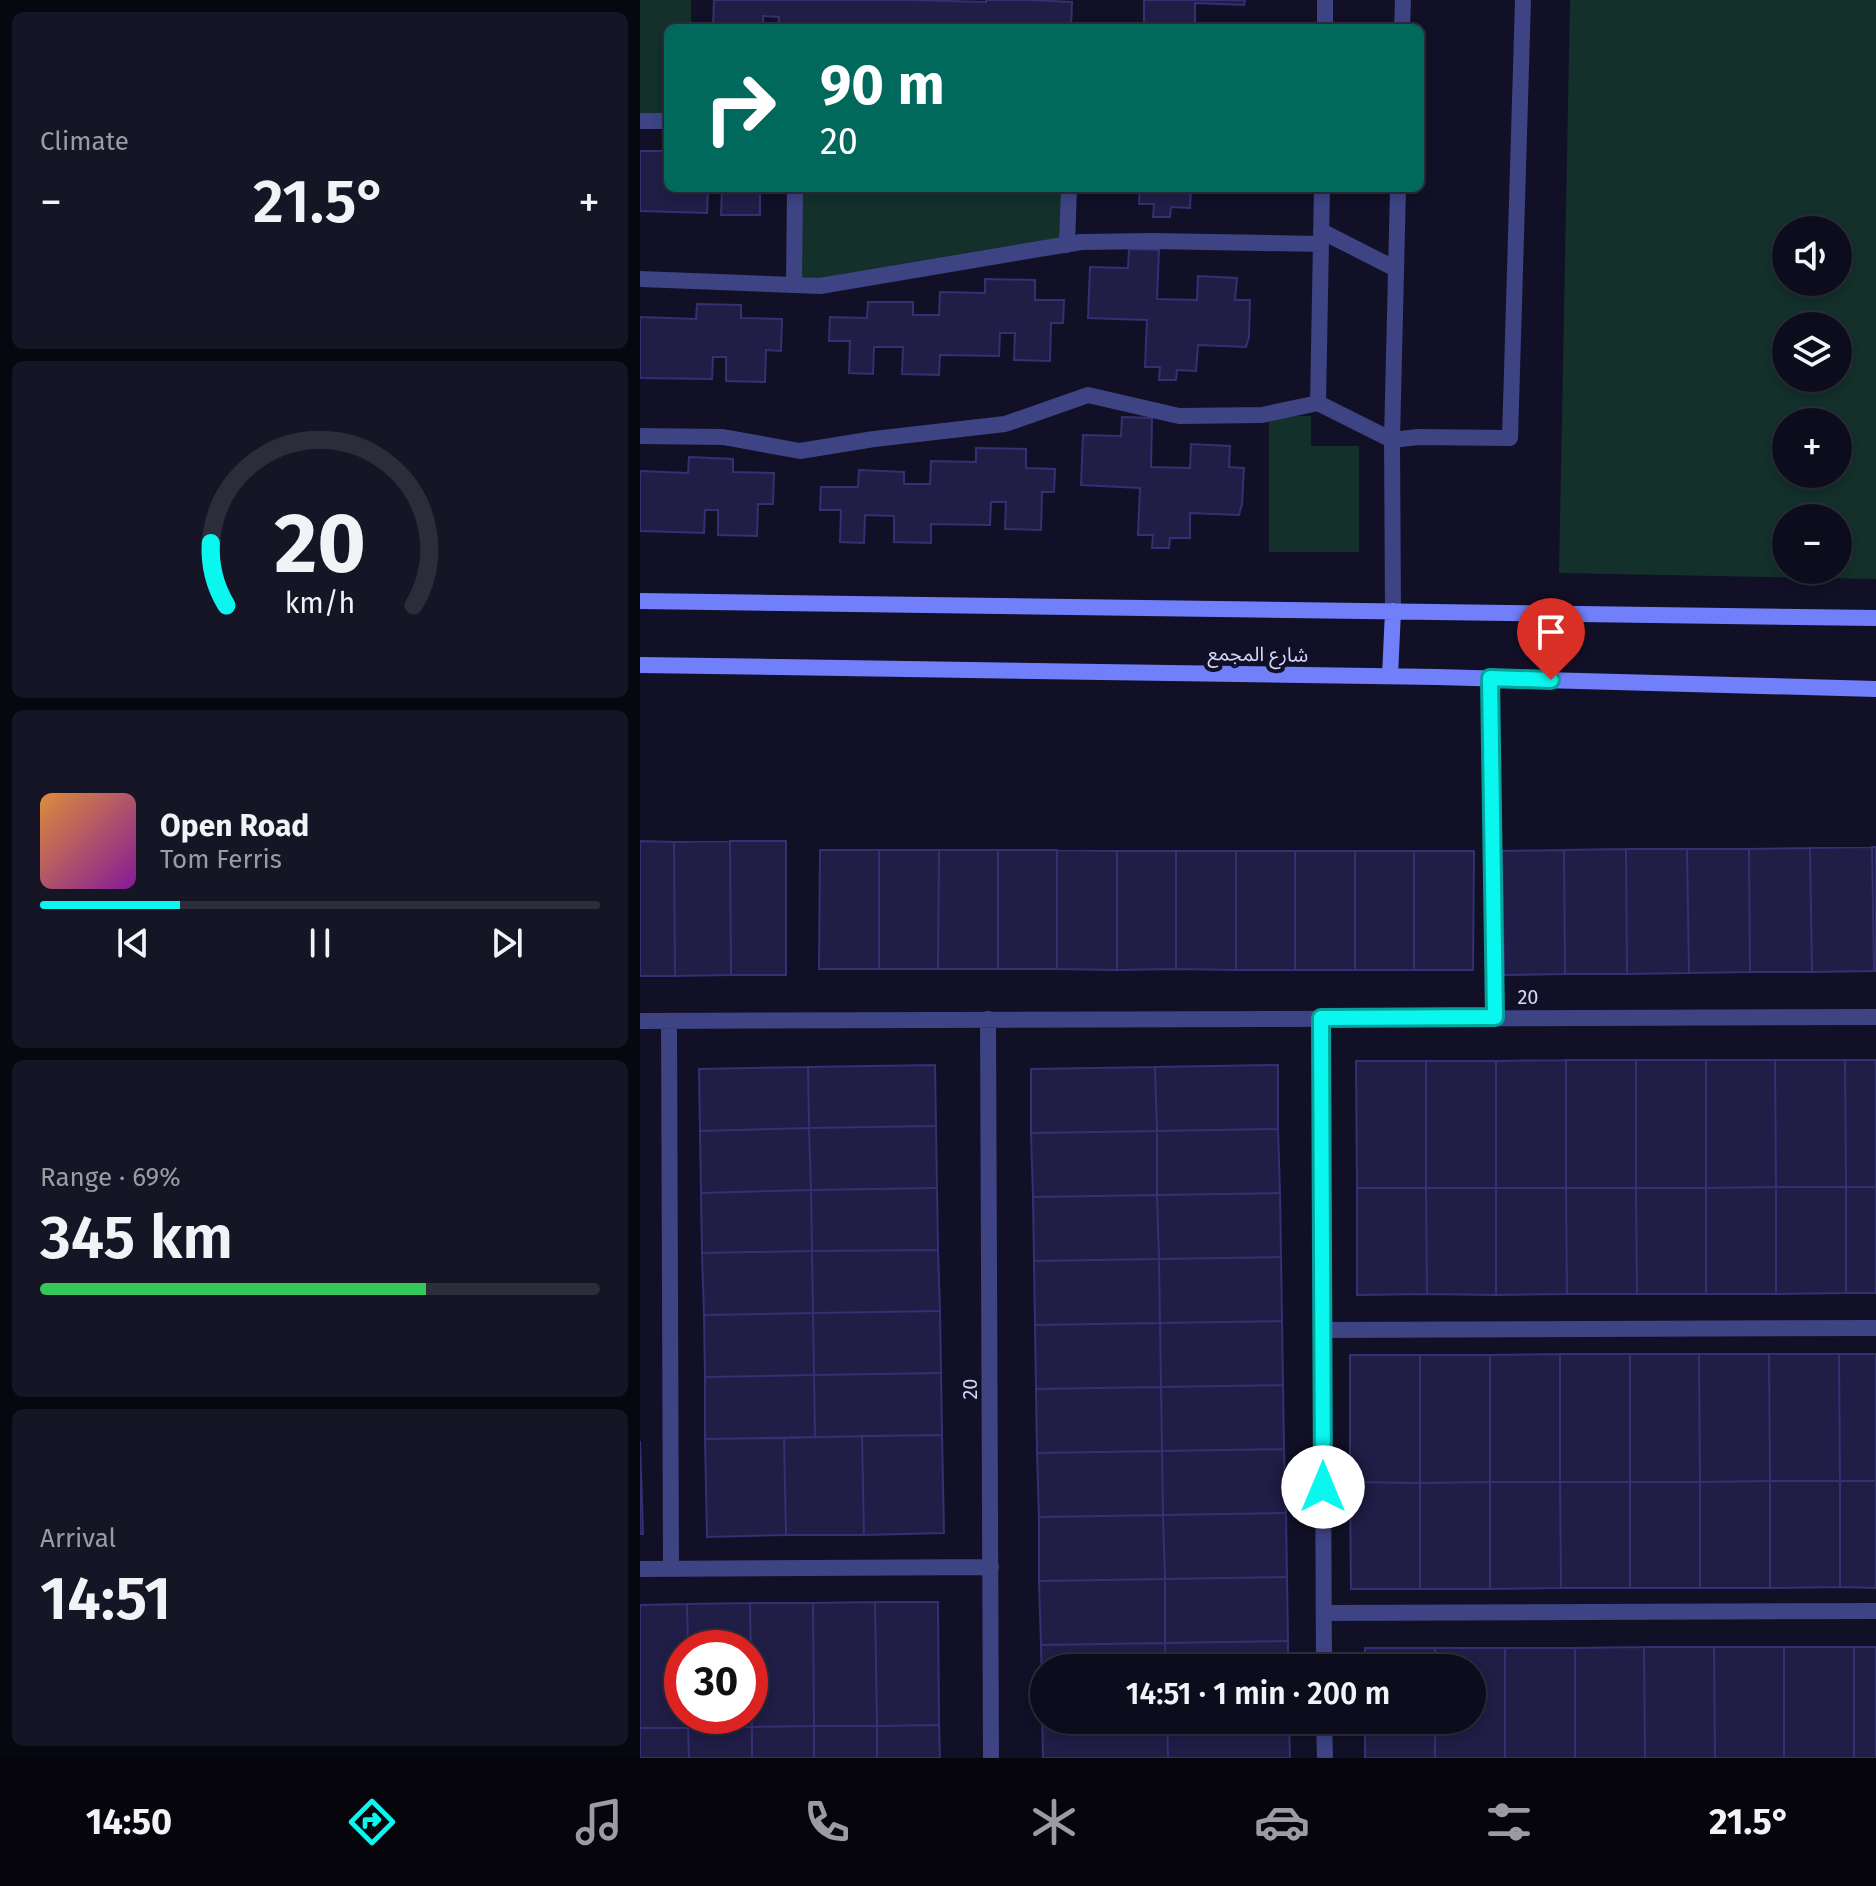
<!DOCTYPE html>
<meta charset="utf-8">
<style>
body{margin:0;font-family:"Fira Sans","Noto Sans Arabic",sans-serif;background:#161525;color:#f1f3f6;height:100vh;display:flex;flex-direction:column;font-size:30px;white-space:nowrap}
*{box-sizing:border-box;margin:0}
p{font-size:26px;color:#9a9ba3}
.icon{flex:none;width:44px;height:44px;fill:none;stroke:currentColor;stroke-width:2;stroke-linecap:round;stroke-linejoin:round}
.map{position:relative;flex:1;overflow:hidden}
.details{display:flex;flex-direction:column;gap:12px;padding:12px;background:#07070f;width:640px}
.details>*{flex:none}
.banner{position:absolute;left:24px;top:24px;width:760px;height:168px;border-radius:12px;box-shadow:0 4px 12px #0003,0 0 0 2px #2d2c3b;background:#00695c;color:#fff;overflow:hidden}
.buttons{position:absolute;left:1132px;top:216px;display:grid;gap:16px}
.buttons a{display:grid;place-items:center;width:80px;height:80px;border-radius:50%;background:#0d0c1c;box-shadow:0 4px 12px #0003,0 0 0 2px #2d2c3b;font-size:40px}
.speed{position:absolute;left:24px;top:1630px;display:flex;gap:16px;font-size:40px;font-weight:700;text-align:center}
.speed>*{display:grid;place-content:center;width:104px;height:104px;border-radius:50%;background:#0d0c1c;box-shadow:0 4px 12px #0003,0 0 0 2px #2d2c3b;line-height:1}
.speed .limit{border:12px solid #d22;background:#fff;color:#111}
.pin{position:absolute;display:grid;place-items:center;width:68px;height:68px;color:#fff;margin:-82px -34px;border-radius:50% 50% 50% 0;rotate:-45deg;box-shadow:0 0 8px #0007}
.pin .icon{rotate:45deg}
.me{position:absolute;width:88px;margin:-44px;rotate:0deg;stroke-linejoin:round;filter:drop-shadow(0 0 6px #0008)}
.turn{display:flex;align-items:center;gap:28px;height:168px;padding:0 24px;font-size:36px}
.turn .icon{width:104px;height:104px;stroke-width:2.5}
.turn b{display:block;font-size:56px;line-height:68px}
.big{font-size:60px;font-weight:600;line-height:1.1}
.details .widget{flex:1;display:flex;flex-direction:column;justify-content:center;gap:12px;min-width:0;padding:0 28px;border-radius:12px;background:#161525}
.details .dial{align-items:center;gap:0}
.dial svg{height:208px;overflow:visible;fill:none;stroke:#2d2c3b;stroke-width:7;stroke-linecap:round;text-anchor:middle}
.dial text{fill:#f1f3f6;stroke:none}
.song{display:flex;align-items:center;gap:24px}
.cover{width:96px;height:96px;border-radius:12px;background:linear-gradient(135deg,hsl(30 70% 55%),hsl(290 70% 35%))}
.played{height:8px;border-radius:4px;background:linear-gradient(90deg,#09f7ef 25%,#2d2c3b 25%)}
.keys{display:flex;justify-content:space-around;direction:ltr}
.heat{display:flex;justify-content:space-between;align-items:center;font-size:44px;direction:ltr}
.charge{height:12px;border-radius:6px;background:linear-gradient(90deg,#34c759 69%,#2d2c3b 0)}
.trip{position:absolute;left:390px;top:1654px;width:456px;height:80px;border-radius:40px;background:#0d0c1c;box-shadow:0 4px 12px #0003,0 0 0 2px #2d2c3b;font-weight:600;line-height:80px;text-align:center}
.menu{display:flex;height:128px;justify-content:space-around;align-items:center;background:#05050b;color:#9a9ba3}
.menu .icon{width:56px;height:56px}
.menu .active{color:#09f7ef}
.menu b{font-size:36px;color:#f1f3f6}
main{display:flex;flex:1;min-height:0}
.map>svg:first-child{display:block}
.green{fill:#13302b;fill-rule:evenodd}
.building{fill:#201d46;stroke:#343071;stroke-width:2}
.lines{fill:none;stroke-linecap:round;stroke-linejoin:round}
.street{stroke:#3d4383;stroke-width:16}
.secondary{stroke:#7180fa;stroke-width:16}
.route-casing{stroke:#06a19b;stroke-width:20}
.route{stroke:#09f7ef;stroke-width:14}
.labels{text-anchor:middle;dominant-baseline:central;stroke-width:8;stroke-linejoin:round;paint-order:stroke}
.street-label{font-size:20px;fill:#d6d7fe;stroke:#111026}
</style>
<main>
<section class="details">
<div class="widget"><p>Climate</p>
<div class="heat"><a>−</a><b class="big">21.5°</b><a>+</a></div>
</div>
<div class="widget dial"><svg viewBox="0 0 100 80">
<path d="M14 69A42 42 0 1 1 86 69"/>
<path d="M14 69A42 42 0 0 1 8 45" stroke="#09f7ef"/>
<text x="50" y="56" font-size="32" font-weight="700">20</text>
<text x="50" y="72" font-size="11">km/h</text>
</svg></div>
<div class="widget">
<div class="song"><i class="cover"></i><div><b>Open Road</b><p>Tom Ferris</p></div></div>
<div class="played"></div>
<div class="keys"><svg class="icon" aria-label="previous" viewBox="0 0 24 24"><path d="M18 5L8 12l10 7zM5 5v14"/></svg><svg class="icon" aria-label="pause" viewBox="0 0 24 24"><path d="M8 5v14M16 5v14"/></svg><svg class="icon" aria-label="next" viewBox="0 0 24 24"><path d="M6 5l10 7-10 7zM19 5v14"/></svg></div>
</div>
<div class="widget"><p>Range · 69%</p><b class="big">345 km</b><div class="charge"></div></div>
<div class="widget"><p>Arrival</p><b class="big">14:51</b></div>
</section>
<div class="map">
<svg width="1236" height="1758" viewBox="0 0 1236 1758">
<rect width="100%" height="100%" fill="#111026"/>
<path class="green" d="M0 0H51V28H28V121H0Z
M930 0H1236V579L919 573ZM1146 230H1198V282H1146ZM1146 326H1198V378H1146ZM1146 422H1198V474H1146ZM1146 518H1198V570H1146Z
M155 188H429L427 245 154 285Z
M629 416H671V446H719V552H629Z"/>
<path class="building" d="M74 0H274L346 2V0H391L432 2 431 28H202V25H186V28H138L139 17 123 16V28H73Z
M504 0H605L604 5 555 3V28H518V26L504 25Z
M0 151H28V188H120V215H81L82 190H68L67 213 0 211Z
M500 188H551L550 208 531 207 530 217H513L514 204H499Z
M489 249 519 250 517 299 557 300 558 276 597 278 595 300H610L609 337 606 347 558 345 556 371 537 370 536 380H519L520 367H505L507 320 448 318 450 267 488 268Z
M345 279 395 280V300H424L423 323H411L410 361 374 360 375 333H360L359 356 300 355 299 375 262 374 263 347H234L233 374 209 373 210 341H189L190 317 227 318 228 302H273V315H299L300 292 345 293Z
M57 304 101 305V318L142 319 141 351 126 350 125 382 86 381V357H73L72 379 0 378V317L56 319Z
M482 417 512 418 511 467 550 468 551 444 590 446 589 467 604 468 602 504 599 515 550 513V538H530L529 548H512L513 535H498L500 488 441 485 443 435 481 436Z
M336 448 386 449V468L415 469 414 492H402L401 530 365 529 366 502H351L350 525 291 524V543L254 542V516L225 515 224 543 200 542 201 510H180L181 487H218L219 470 264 472V484H290L291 461 336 462Z
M49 457 93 459V472L134 473 133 504H118L117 536 78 535V510H65L64 533 0 531V471L48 473Z
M0 841 34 842 35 976H0Z
M90 841 91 975 35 976 34 842Z
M90 841H146V975H91Z
M1232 847 1234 971 1172 972 1170 848Z
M1232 847H1236V971H1234Z
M1170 848 1172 972H1110L1109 849Z
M986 849 987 974H925L924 850Z
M986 849H1047L1049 973 987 974Z
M1047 849H1109L1110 972 1049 973Z
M180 850H239V969H179Z
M239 850H299L298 969H239Z
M299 850H358V969H298Z
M358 850H417V969H358Z
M417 850 477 851V970L417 969Z
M924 850 925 974 864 975 862 851Z
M477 851H536V969L477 970Z
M536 851H596V970L536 969Z
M596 851H655V970H596Z
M655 851H715V970H655Z
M715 851H774V970H715Z
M774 851H834L833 970H774Z
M926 1060V1188H856V1061Z
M926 1060H996V1188H926Z
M996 1060H1066V1188H996Z
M1066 1060H1135L1136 1187 1066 1188Z
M1135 1060H1205L1206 1187H1136Z
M1205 1060H1236V1187H1206Z
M716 1061H786V1188H717Z
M786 1061H856V1188H786Z
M295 1065 296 1126 169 1128 168 1067Z
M638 1065V1129L517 1131 515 1067Z
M168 1067 169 1128 60 1131 59 1069Z
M515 1067 517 1131 391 1133V1069Z
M296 1126 297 1188 171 1190 169 1128Z
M169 1128 171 1190 61 1193 60 1131Z
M638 1129 640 1193 517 1195V1131Z
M517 1131V1195L393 1197 391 1133Z
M1136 1187V1294H1066V1188Z
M1136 1187H1206V1293L1136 1294Z
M1206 1187H1236V1293H1206Z
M297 1188 298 1250 172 1251 171 1190Z
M717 1188H786L787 1294 717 1295Z
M786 1188H856V1295L787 1294Z
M856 1188H926L927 1294 856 1295Z
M926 1188H996L997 1294H927Z
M996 1188H1066V1294H997Z
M171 1190 172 1251 62 1253 61 1193Z
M640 1193 641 1257 519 1259 517 1195Z
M517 1195 519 1259 394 1261 393 1197Z
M298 1250 300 1311 173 1313 172 1251Z
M172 1251 173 1313 64 1315 62 1253Z
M641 1257 642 1321 520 1323 519 1259Z
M519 1259 520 1323 395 1325 394 1261Z
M300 1311 301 1373 174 1375 173 1313Z
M173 1313 174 1375 65 1377 64 1315Z
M642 1321 643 1385 521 1387 520 1323Z
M520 1323 521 1387 396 1389 395 1325Z
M920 1354H990V1482H920Z
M920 1354V1482H850V1355Z
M990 1354H1059L1060 1482H990Z
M1059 1354H1129L1130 1481 1060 1482Z
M1129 1354H1199L1200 1481H1130Z
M1199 1354H1236V1481H1200Z
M710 1355H780V1483L710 1482Z
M780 1355H850V1482L780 1483Z
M301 1373 302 1435 175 1437 174 1375Z
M174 1375 175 1437 65 1439V1377Z
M643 1385 644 1449 522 1451 521 1387Z
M521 1387 522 1451 397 1453 396 1389Z
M302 1435 304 1533 224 1535 222 1436Z
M222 1436 224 1535H146L144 1438Z
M144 1438 146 1535 67 1537 65 1439Z
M0 1441 3 1534H0Z
M644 1449 646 1513 523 1515 522 1451Z
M522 1451 523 1515 399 1517 397 1453Z
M1130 1481V1588H1060V1482Z
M1130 1481H1200V1587L1130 1588Z
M1200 1481H1236V1588L1200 1587Z
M710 1482 780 1483V1589H711Z
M850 1482V1589H780V1483Z
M850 1482H920L921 1588 850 1589Z
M920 1482H990V1588H921Z
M990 1482H1060V1588H990Z
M646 1513 647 1577 525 1579 523 1515Z
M523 1515 525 1579 399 1581V1517Z
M647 1577 648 1641 525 1643V1579Z
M525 1579V1643L401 1645 399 1581Z
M235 1602 237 1726H174L173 1603Z
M235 1602H298L299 1725 237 1726Z
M110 1603 112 1727 48 1728V1716H110V1648H48L47 1604Z
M110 1603H173L174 1726 112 1727Z
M47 1604 48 1648H42V1716H48V1728H0V1605Z
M648 1641V1668H526L525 1643Z
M525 1643 526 1668H404V1709H402L401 1645Z
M1004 1647H1074L1075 1758H1005Z
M1004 1647 1005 1758H935V1648Z
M1074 1647H1144V1758H1075Z
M1144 1647H1214V1758H1144Z
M1214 1647H1236V1758H1214Z
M725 1648H795V1668H725Z
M795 1648H865V1758H795V1720H832V1668H795Z
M865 1648H935V1758H865Z
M402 1709H404V1720H527L528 1758H403Z
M527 1720H649L650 1758H528Z
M725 1720H795V1758H725Z
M299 1725 300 1758H237V1726Z
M174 1726V1758H112V1727Z
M174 1726H237V1758H174Z
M112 1727V1758H49L48 1728Z
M0 1728H48L49 1758H0Z"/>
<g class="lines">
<path class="street" d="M685 28V0
M762 28 763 0
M0 121H28
M681 231 756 269
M427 245 429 188
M0 279 180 286 441 242 513 241 681 244
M154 285 155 188
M678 403 682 188
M0 436 83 437 160 451 234 439 365 424 448 395 539 416 622 415 678 403 752 440 778 437 870 438 883 0
M753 611 752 440 758 188
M850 678 855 1017
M681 1018 684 1668
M348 1019 351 1758
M0 1021 1236 1017
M29 1021 31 1569
M682 1330 1236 1328
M0 1569 351 1567
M684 1613 1236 1611
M684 1720 685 1758"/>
<path class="secondary" d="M0 601 1236 618
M0 665 797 677 1236 689
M750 676 753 611"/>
</g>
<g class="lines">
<g class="route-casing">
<path id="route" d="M683 1487 681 1018 855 1017 850 678 911 680"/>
</g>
<use href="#route" class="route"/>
</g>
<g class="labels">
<g class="street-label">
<text transform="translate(618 654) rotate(1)">شارع المجمع</text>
<text x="888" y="997">20</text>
<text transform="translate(330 1389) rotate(-90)">20</text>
</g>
</g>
</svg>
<div class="buttons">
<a><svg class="icon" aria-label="sound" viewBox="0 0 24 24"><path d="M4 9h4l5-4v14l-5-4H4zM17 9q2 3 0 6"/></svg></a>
<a><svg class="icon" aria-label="layers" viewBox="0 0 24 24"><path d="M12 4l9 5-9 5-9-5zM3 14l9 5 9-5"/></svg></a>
<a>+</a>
<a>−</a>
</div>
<div class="speed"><div class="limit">30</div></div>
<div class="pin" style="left:911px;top:680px;background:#d93025"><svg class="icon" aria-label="arrive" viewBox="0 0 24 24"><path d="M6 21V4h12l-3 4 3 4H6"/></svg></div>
<svg class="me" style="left:683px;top:1487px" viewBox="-20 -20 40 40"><circle r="19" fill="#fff"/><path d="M0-13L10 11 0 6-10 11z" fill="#09f7ef"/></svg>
<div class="trip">14:51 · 1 min · 200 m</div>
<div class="banner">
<div class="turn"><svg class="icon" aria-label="right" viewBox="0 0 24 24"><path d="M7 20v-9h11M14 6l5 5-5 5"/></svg><div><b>90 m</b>20</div></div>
</div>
</div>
</main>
<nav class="menu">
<b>14:50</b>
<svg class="icon active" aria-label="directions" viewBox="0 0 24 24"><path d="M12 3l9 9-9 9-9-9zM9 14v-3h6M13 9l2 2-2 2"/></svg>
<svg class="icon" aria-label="music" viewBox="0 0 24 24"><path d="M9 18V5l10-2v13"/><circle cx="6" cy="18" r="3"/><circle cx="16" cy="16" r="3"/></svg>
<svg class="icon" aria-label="phone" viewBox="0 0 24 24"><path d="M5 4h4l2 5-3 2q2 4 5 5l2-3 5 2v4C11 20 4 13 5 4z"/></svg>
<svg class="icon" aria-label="climate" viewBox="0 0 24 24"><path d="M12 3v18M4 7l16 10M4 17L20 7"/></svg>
<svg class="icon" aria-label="car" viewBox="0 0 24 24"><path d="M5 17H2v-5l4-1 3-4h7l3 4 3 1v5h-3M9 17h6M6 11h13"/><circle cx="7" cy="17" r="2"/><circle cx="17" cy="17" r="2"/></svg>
<svg class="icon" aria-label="filters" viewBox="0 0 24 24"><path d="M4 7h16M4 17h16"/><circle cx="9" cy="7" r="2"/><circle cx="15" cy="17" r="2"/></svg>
<b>21.5°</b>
</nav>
